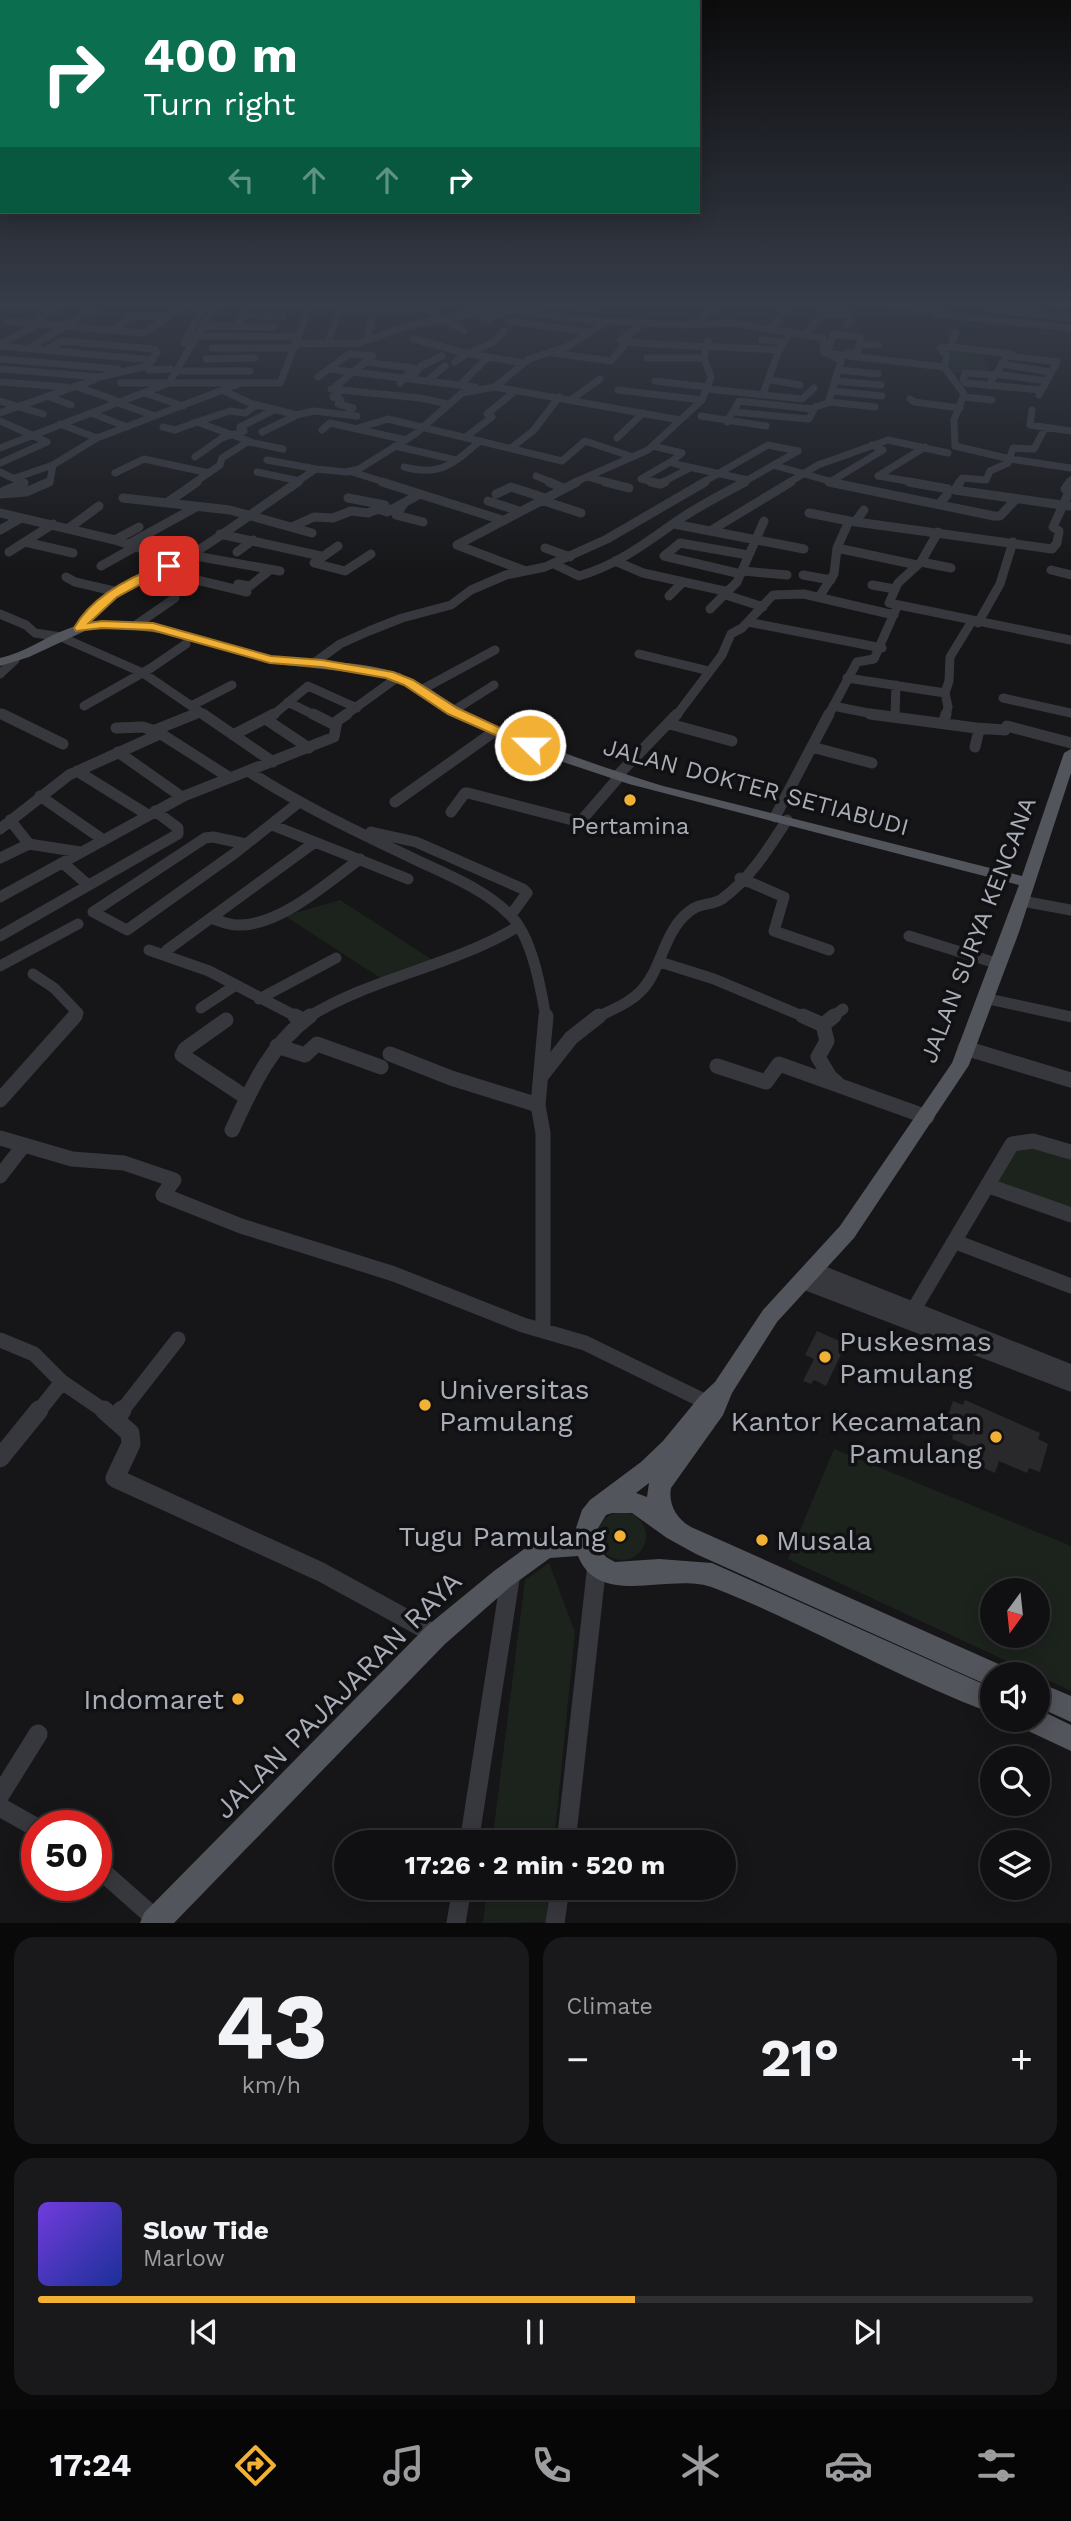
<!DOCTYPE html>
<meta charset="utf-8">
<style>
body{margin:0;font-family:"Work Sans",sans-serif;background:#19191b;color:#f1f3f6;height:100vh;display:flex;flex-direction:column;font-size:26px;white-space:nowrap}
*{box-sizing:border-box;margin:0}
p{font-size:23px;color:#9c9d9f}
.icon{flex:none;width:38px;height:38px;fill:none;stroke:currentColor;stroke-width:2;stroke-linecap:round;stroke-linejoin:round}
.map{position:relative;height:1923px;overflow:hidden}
.side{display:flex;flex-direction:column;gap:14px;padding:14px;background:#09090a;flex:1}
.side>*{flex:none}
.banner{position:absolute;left:0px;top:0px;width:700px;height:214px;box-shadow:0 4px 18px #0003,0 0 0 2px #303032;background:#0b6e4f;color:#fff;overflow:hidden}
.needle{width:46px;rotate:195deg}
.controls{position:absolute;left:980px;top:1578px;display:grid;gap:14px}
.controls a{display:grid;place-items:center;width:70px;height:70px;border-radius:50%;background:#101012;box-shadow:0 4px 18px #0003,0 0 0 2px #303032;font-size:35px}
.speed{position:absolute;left:21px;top:1810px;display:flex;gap:14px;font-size:35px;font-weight:700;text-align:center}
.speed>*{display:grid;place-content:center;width:91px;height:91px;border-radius:50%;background:#101012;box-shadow:0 4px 18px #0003,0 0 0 2px #303032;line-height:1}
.speed .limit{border:10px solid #d22;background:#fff;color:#111}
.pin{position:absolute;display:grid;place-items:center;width:60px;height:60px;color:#fff;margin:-30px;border-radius:14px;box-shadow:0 4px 10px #0006}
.me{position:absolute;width:77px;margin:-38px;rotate:292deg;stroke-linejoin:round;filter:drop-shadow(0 0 5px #0008)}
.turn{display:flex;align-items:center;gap:24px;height:147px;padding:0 28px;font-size:32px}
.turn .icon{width:91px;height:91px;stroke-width:2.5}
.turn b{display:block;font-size:49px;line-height:60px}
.lanes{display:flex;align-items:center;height:66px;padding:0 28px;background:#0003;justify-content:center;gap:35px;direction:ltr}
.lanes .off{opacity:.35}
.big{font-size:52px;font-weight:700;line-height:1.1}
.side .widget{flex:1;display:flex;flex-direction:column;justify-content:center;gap:10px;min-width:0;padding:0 24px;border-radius:21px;background:#19191b}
.side .dial{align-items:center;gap:0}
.dial b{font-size:91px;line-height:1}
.song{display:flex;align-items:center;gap:21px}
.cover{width:84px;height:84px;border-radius:10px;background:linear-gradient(135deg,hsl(260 70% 55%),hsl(230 70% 35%))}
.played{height:7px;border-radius:4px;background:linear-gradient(90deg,#f2b134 60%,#303032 60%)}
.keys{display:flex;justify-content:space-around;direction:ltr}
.heat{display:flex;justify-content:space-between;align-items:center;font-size:38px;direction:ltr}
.side .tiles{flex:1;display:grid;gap:14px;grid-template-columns:1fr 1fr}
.widget:last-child{grid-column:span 2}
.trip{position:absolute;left:334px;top:1830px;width:402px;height:70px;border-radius:35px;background:#101012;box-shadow:0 4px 18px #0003,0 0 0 2px #303032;font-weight:700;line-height:70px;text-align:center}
.menu{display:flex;height:112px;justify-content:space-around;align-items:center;background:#060607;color:#9c9d9f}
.menu .icon{width:49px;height:49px}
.menu .current{color:#f2b134}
.menu b{font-size:32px;color:#f1f3f6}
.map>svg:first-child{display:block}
.green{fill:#1c231d;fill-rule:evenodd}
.building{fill:#29292c}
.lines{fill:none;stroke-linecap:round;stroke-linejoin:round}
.minor-far4{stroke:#37383d;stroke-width:7}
.minor-far3{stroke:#37383d;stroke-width:9}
.minor-far2{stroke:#37383d;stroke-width:11}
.minor-far1{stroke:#37383d;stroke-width:15}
.minor{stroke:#37383d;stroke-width:19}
.major{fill:#53555c;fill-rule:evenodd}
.route{fill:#f2b134;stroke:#9d7322;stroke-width:2}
.poi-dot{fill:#f2b134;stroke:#111113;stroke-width:2.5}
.labels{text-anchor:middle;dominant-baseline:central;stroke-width:7;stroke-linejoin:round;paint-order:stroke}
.street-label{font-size:24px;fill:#a8adb8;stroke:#111113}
.poi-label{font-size:24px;fill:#a8adb8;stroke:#111113}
.near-poi-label{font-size:28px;fill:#a8adb8;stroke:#111113;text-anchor:start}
.near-street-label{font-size:28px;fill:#a8adb8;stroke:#111113}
</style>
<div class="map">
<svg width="1071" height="1923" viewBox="0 0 1071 1923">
<rect width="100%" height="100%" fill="#161618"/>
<path class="green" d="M941 348 981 353 990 375 951 372Z
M340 900 437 963 382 979 285 916Z
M1012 1144 1071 1152V1215L989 1186Z
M834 1449 1071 1546V1691L788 1559ZM992 1591H1038V1636H992Z
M598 1536a24 24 0 1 1 48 0a24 24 0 1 1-48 0Z
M549 1563 575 1632 554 1843H492L525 1580Z
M487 1888H549L546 1922 483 1923Z"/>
<path class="building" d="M817 1331 846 1344 826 1386 814 1380 811 1384 803 1381 814 1359 805 1355Z
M965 1400 1040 1433 1038 1439 1048 1444 1040 1472 1029 1468 1027 1473 999 1461 995 1473 972 1463 977 1450 952 1439 953 1435 947 1432 949 1427 945 1425 953 1401 963 1405Z"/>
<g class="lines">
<path class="minor-far4" d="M551 304 594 308
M890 304 935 309
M937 304 934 314 1071 328
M1057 304 1064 305
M0 306 57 304
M491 306 507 312 485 317 475 311Z
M989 309 1071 318
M506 310 605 322
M823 313 852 315 847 325
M242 315 283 317
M485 317 489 319
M6 321 143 333C160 327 169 310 185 304
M509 321 588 332
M645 322 620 341C673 347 726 346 779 350
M692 324 720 304
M203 326 274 327
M236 326 248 306H339L340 310 425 308 464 331
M770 329 785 311
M115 330 130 316 169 317
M807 333 823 313 824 304
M192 336 298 337
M414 339 465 353 523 363
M367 340 374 310
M762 340 784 342
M184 343 204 304
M0 344 35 326 34 323 58 304
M296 344 360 343 407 326 475 313
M327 344 340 310
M860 344 878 345
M0 346 153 360
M951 347 1012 354
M212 348H294
M829 348 833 334 860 337 858 353H847
M28 349 84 314 95 313
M553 353 611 361 627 342
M647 358H704
M0 359 118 369
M206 359 255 358
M365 362 413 368 400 383
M455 362C473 346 488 352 504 331
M1001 364 1051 372
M944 367 947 356 940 348 951 347 955 333
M1 369 99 377 148 366 157 352 154 349 63 341 43 351
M329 369 475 387
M149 370 170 369
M839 370 878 374
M178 371H250
M996 374 1047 381
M994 375 965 373 963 380 965 383 1041 390
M318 377 349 354 373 356 336 386
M413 377 421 366 442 356
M428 380 445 366
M771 380 800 385
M655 381 708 387
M836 381 881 385
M0 382 66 387
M121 383H280L311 304
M460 385 487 358
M989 385 1007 356 1057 362 1039 395
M75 386 115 400
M495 387 680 420
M331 389 420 398 448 404
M708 389 802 399 814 388
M342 390 333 397 341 400 338 404 353 408 346 415
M618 390 702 400
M224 391 250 403 297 415 262 432
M832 391 882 396
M145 393 183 406
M763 394 779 350 790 332
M47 396 71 405
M964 397 992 400
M572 399 600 379
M910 399 914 402 960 408
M0 401 43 414
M829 402 875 407
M118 403 155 416
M1032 410 1030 425 1071 431
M733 412 809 419 815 407 828 403 841 361 829 354
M0 413 94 380
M91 413 127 427
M296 415 314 411 357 416
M701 416 766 426
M0 421 47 442 0 463
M197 422 230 411 245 413 257 405
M727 422 739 401 813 409
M60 424 97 438
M163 427 175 430 197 422 249 441 222 458 220 465 194 483
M358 428 388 419 562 461 585 441 633 457
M322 430 330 423 406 440
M467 436 492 417 487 414 515 391
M617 438 643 413
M249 442 283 449
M395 446 456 460
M653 446 682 453 672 461 675 464 748 480
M955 446 1010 459 1071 468
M0 448 169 383 216 304
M511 448 533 431 559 397
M195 457 222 438 244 431 240 427 274 410
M267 460 316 469
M773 465 836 483
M404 467C441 477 454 463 480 441
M0 472 23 483
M257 472 300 481
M352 472 387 483
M115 473 144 459 209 473
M536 476 553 483
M878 476 925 447
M879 476 918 483
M587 477 611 483
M15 478 53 465
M830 482 883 450 872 445
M47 483 50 481 53 465 97 438 241 383
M295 483 316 469 346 472 359 469 415 434 462 393 495 387 529 359 566 347 608 321 683 325 731 323 823 338 824 353 944 367 964 394 954 420 955 446
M573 483 648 450 702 400 711 377 704 358 708 341
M658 483 641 479 672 461
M661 483 690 468
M702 483 768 445 798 451
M742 483 798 451
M788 483 818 465 888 440 948 453
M959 483 962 478 986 480 990 471 1008 463 1013 448 1034 449 1045 428
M1069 483 1071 480"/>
<path class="minor-far3" d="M382 482 502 520
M549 482 563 488
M605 482 629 488
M651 482 660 484 665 482
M829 482 994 516H1000L1015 500
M909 482 948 489 947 495 939 504
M960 482 955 490 1069 506
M4 491 24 483 21 482
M0 494 26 492 49 482
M496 494 511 487 545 498
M123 498 230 510 312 533
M348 498 385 505
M541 500 581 513
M488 501 519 511
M168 502 197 482
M403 505 396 515 423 522
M0 513 115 540 178 561
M809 513 849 521
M855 522 864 510
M674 524 804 549
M294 526 314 517 333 518 351 511 368 513 378 509 387 512 420 494
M69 528 99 506
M0 530 21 518
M710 531 791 482
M938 532 921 562 898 583 889 603 1071 640
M220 534 321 556
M115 540 139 527
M25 542 73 553
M129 544 196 507
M338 546 314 563 345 571 371 554
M545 548 570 557
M837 548 917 565
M9 552 53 524
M237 552 253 540
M190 555 280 571
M615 561 643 573 729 592
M921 562 951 568
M554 564 579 576C619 565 649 540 683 517 703 504 724 493 745 482
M101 566 135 547
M523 570 457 545 577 482
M1051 570 1071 575
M159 571 247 592
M743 571 787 575
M741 574 664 556 680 543 748 555
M803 575 831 580
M66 577 75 582 118 592
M238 584 250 586 270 570
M872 585 895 589
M726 595 763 607
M669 596 682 583
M819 597 834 574 837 548 849 521 1052 549 1057 543 1059 531 1053 527 1069 492 1065 489 1070 482
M710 609 737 582 764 521
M0 614 26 625 35 633 61 637 143 673 206 716
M748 622 882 648
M978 623 1000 584 1013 542
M136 625 175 598
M80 628C104 587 161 573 200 549 233 528 265 504 298 482
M639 654 709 671
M314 663 340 644 369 631 402 618 451 605 471 590 506 575 545 567 607 539 705 482
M0 674 15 660
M847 678 945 693
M421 690 495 650
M1003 698 1071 713
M288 702 316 716
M84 706 151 668 186 644
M191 706 232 685
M833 706 883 716
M453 711 494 685
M0 713 6 716
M190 716 200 712
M272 716 308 686 357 708
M344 716 398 677
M676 716 722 655 731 634 742 628 773 595 804 594 894 615
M828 716 857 662 874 659 896 609
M895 716 896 685
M946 716 948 707 945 693 949 681 950 657 972 621"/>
<path class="minor-far2" d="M2 714 63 744
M203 714 273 762
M313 714 335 725
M870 714 976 728 979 730 975 747
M267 720 309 748
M944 722 946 714
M670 724 732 741
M116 728 143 727 158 732 227 776
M976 728 1005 730 1007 726 1071 743
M155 730 195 714
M233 735 274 714
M812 747 872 763
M118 752 182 797
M77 771 148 815
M248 771C299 804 353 830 408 856 442 873 482 887 509 914 532 935 541 989 546 1018
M617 776 677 714
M40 796 102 839
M395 802 495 731
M451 812 465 793H468L580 822 619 777
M775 817 829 714
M10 820 29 844
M272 825 408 879
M0 829 69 775 162 733
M371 832 416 842 523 889 527 893 511 915
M246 844 213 837 205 838 93 912 127 930 235 853 298 803
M0 858 29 844 80 852
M63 863 87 884
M740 878 784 897 774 931 829 950
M0 897 184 796 334 737 337 721 347 714
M1022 901 1071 910
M211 918C220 921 228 925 237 925 279 927 328 882 360 859
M0 936 178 834V828L155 811
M909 936 999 964
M149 950 209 971 299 1018
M167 950 315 842
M660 962 714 979 807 1018
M0 966 78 924
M33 974 54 988 78 1013 73 1018
M984 998 1071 1017
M259 999 336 958
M201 1008 236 985
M307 1018C372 977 451 967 517 927
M596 1018C612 1009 629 1004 642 990 661 969 663 937 684 916 700 900 710 907 722 899 750 879 769 848 787 820
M831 1018 843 1009"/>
<path class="minor-far1" d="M295 1016 302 1020
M803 1016 823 1025 827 1041 818 1057 830 1077 837 1083
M226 1020 185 1049 182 1055 247 1098
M823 1025 834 1016
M277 1046 305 1055 317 1044 381 1067
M965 1048 1071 1080
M390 1054 451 1078 538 1105
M717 1066 766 1082 779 1064 927 1117
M542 1075 571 1038 599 1016
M0 1100 75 1016
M232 1130C252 1087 270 1045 310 1016
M0 1138 72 1159 124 1163 174 1180 163 1195 241 1226 394 1274 523 1325 585 1343 706 1402
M0 1176 24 1145
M989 1186 1071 1215
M956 1242 1071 1286
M814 1270 1071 1372
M804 1282 1071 1384
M914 1309 1012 1144 1033 1141 1071 1152
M543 1329V1133L538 1105 546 1016
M0 1340 34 1354 62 1382 106 1412
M38 1412 62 1382
M121 1412 178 1339"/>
<path class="minor" d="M104 1410 130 1433 131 1444 115 1478 321 1572 436 1635
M116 1418 122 1410
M0 1458 39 1410
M0 1795 38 1734
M0 1807 37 1828
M469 1843 511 1573
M566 1843 597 1564
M96 1866 157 1920
M456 1923 462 1888
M555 1923 560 1888"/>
<path class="major" d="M119 621C173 625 221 647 274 656 316 664 360 659 400 674 427 683 448 704 474 715 535 744 598 766 663 786L1022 876 1064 753 1071 749V773L1019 932 969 1065 854 1238 777 1322 732 1393 723 1415 671 1488C668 1505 677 1519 691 1527L1003 1666 1006 1675H992V1687L985 1684 696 1554 667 1538 632 1513H612L606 1515 597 1530 599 1548 606 1557 615 1562 659 1559 712 1563 992 1688V1713C897 1678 809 1625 714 1588 671 1571 600 1610 578 1556L550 1558 510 1587 445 1644 174 1923H140L144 1913 427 1626 494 1571 538 1539 546 1536 574 1534 582 1510 590 1500 641 1462 663 1441 700 1396 715 1382 763 1310 840 1226 952 1063 1019 885 629 784 557 760 487 731 455 716 401 683 377 675 276 664 160 633 119 628 87 630 29 657 0 666V658C25 653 46 636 70 628 86 622 102 621 119 621ZM649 1483 647 1497 636 1493Z
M1038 1682 1071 1696V1722L1038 1707Z
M1038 1709 1071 1725V1751L1024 1729 1020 1720H1038Z"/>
</g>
<linearGradient id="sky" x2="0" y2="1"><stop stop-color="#0c0c0d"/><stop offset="0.53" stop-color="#363c48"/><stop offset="1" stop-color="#363c48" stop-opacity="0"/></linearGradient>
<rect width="1071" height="573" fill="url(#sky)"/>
<path class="route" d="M165 564 174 566 117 597 89 623 102 621 153 623 271 656 322 660 393 672 413 680 457 708 537 745 530 749 525 748 448 714 404 685 386 678 322 667 270 663 152 630 102 628 76 631 74 628C92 596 132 576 165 564Z"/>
<g class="poi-dot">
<circle cx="630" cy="800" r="7"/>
<circle cx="825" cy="1357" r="7"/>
<circle cx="425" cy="1405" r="7"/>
<circle cx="996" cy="1437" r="7"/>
<circle cx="620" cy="1536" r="7"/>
<circle cx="762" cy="1540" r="7"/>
<circle cx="238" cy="1699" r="7"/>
</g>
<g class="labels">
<g class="street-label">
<text transform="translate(756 787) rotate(15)">JALAN DOKTER SETIABUDI</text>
<text transform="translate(978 930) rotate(-69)">JALAN SURYA KENCANA</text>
</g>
<g class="poi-label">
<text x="630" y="826">Pertamina</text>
</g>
<g class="near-poi-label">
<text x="839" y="1341">Puskesmas<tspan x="839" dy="32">Pamulang</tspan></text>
<text x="439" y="1389">Universitas<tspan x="439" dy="32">Pamulang</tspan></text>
<text x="982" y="1421" text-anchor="end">Kantor Kecamatan<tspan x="982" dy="32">Pamulang</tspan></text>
<text x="606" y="1536" text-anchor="end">Tugu Pamulang</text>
<text x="776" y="1540">Musala</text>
<text x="224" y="1699" text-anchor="end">Indomaret</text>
</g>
<g class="near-street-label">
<text transform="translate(338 1695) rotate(-45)">JALAN PAJAJARAN RAYA</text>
</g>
</g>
</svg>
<div class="controls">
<a><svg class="needle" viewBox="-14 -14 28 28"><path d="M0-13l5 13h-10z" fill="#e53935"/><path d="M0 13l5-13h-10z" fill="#9c9d9f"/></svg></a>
<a><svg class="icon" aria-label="sound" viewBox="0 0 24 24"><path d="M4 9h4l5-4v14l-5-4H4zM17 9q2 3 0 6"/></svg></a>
<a><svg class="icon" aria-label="search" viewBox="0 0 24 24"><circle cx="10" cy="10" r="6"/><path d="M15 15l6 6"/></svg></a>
<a><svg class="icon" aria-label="layers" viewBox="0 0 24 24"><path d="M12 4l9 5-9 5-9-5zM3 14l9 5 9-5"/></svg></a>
</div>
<div class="speed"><div class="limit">50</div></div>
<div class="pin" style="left:169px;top:566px;background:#d93025"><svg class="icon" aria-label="arrive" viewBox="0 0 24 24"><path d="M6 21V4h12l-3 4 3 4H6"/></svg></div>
<svg class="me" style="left:530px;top:745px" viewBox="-20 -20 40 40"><circle r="17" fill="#f2b134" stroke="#fff" stroke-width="3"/><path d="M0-11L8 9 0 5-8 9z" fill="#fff"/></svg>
<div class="trip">17:26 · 2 min · 520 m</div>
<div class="banner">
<div class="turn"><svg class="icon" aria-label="right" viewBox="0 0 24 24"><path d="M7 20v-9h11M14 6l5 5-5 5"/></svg><div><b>400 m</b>Turn right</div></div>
<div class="lanes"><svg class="icon off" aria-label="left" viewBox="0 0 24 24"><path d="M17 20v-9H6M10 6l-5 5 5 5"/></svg><svg class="icon off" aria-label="ahead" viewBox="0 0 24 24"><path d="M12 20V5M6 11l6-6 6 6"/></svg><svg class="icon off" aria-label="ahead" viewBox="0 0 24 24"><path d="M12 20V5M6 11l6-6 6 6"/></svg><svg class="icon" aria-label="right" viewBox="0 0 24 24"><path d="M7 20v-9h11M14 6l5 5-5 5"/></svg></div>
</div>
</div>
<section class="side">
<div class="tiles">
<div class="widget dial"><b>43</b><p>km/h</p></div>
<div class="widget"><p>Climate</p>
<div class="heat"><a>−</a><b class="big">21°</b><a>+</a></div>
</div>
<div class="widget">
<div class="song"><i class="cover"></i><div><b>Slow Tide</b><p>Marlow</p></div></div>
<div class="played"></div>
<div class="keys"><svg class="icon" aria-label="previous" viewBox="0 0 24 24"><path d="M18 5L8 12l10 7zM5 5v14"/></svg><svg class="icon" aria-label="pause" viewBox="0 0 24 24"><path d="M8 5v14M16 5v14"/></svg><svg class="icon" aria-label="next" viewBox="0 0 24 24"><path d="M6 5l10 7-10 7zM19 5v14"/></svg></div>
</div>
</div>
</section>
<nav class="menu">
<b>17:24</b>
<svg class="icon current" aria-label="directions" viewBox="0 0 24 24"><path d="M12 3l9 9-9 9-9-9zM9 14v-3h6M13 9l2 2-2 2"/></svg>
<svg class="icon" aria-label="music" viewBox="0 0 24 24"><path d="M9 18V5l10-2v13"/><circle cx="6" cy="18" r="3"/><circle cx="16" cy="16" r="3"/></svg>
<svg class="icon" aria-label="phone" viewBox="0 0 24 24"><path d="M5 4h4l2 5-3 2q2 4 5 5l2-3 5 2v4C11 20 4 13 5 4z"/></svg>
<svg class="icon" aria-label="climate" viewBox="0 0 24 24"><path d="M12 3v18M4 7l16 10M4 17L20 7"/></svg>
<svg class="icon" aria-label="car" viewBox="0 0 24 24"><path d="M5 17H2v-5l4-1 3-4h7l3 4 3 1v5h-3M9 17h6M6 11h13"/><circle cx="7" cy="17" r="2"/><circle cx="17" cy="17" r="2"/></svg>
<svg class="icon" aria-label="filters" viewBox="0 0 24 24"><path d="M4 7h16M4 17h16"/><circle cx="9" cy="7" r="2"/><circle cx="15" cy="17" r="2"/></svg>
</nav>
